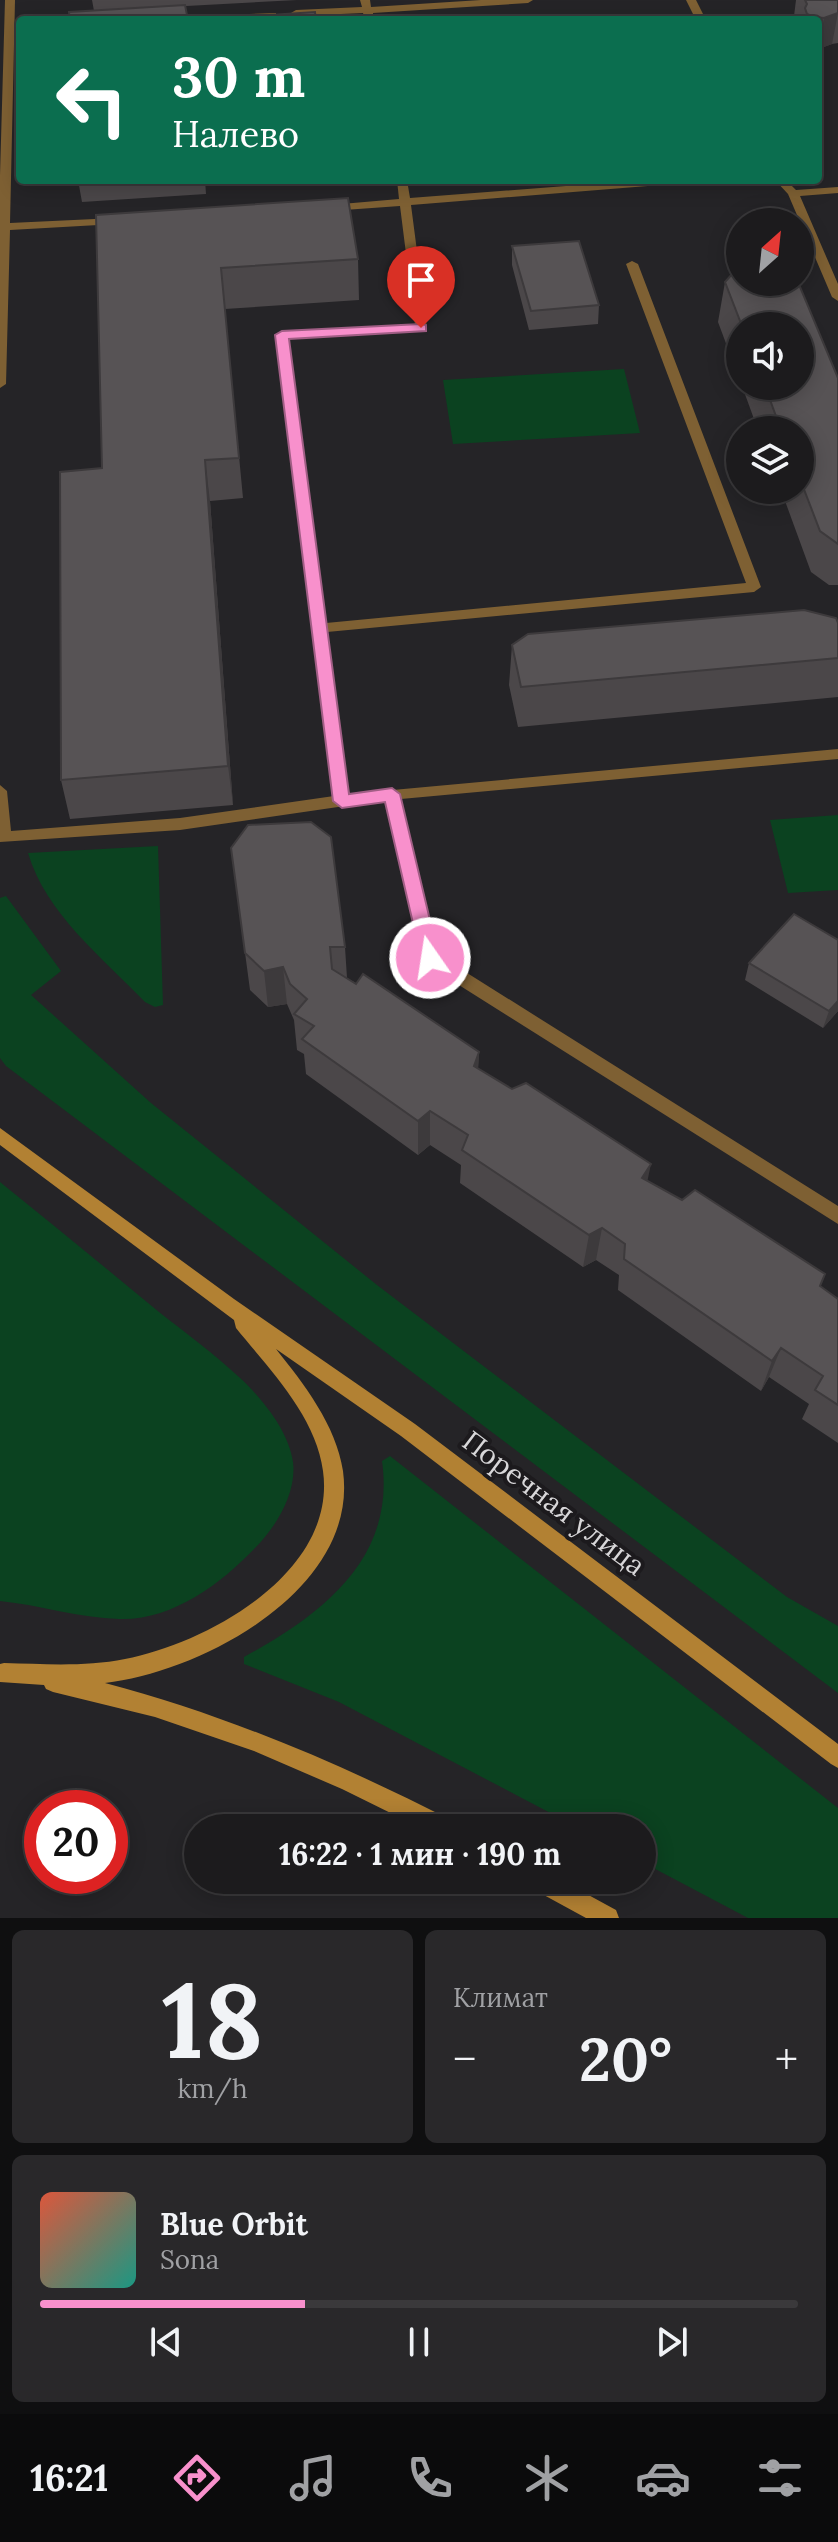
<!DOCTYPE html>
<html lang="ru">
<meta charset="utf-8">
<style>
body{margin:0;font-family:Lora,serif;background:#29282a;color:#f1f3f6;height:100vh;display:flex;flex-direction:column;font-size:30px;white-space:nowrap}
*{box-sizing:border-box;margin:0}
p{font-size:26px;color:#a0a1a4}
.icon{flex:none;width:44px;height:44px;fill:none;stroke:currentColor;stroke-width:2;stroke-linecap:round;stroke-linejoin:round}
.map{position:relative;height:1918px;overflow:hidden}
.drawer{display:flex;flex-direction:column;gap:12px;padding:12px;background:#0f0f10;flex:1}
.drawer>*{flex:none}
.banner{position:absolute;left:16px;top:16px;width:806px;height:168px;border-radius:8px;box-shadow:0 4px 20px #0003,0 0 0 2px #3a393b;background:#0b6e4f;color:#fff;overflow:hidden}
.needle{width:52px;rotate:27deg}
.fabs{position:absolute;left:726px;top:208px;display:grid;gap:16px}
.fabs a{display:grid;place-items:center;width:88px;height:88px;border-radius:50%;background:#1c1b1d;box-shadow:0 4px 20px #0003,0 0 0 2px #3a393b;font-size:40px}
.speed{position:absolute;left:24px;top:1790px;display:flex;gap:16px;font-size:40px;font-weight:700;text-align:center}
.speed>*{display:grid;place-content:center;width:104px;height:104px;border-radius:50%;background:#1c1b1d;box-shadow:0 4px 20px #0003,0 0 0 2px #3a393b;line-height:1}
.speed .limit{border:12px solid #d22;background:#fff;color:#111}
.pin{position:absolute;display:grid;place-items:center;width:68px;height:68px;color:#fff;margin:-82px -34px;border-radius:50% 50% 50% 0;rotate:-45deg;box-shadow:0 0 8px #0007}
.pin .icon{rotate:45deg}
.me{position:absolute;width:88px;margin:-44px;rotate:347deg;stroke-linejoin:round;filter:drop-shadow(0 0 6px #0008)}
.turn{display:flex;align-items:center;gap:28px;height:168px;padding:0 24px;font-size:36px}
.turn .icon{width:104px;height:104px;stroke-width:2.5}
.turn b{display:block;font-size:56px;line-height:68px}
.big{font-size:60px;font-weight:700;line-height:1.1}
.drawer .card{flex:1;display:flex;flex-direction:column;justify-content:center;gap:12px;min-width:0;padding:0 28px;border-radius:12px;background:#29282a}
.drawer .dial{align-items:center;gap:0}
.dial b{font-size:104px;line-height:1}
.song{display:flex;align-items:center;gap:24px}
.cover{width:96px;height:96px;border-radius:12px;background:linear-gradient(135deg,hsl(10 70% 55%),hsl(170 70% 35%))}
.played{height:8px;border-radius:4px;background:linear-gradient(90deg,#f890cc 35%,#3a393b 35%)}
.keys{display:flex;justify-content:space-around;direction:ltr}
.heat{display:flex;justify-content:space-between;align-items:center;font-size:44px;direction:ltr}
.drawer .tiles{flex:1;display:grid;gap:12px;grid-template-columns:1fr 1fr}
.card:last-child{grid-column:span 2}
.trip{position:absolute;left:184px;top:1814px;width:472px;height:80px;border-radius:40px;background:#1c1b1d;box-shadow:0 4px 20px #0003,0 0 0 2px #3a393b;font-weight:700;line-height:80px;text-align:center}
.tabs{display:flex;height:128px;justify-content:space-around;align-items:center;background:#0b0b0c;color:#a0a1a4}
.tabs .icon{width:56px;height:56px}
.tabs .active{color:#f890cc}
.tabs b{font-size:36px;color:#f1f3f6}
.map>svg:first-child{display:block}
.green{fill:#0b4220}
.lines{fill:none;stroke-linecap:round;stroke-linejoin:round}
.lane{fill:#7e6033;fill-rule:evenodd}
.secondary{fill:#b28133;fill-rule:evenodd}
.wall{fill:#4b4749}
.shaded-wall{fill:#3d3a3c}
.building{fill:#575355;stroke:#3d3a3c;stroke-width:2}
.route{fill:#f890cc;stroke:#a15e85;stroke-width:2}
.labels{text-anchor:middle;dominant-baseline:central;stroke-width:8;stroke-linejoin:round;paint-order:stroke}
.near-street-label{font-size:28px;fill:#d8d7d9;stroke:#1c1a1d}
</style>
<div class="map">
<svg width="838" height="1918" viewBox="0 0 838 1918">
<rect width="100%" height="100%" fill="#252427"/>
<path class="green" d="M624 369 640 433 453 444 443 380Z
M838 815V890L788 893 770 820Z
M158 846 163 1005 155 1007 145 1002C103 958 46 914 28 853Z
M6 896 61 971 31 995 151 1103 377 1285 787 1597 838 1626V1693L6 1066 0 1058V898Z
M0 1182C53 1225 106 1268 159 1312 186 1333 214 1354 239 1377 261 1397 289 1431 293 1462 297 1493 276 1527 255 1548 221 1584 171 1621 119 1619 79 1618 40 1605 0 1601Z
M390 1456 838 1808V1918H748L642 1862V1828H579L339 1702 244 1664V1657C321 1615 396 1559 382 1461Z"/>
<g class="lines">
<path class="lane" d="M5 0H15L10 223 116 218 122 221 116 224 10 230 6 384 0 388V175Z
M360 0H370L371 7 481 0H533L528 3 373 13V20H365L363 13 296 16 291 13 296 10 362 7Z
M686 0H696L706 20H696Z
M276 13V17L273 18 162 20 167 17Z
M397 180H407L410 198 643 180H690L685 183 411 205 427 328 425 331 288 338 326 623 746 583 626 264 632 261 638 264 761 587 754 592 327 632 349 794 838 749V759L401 799 437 954 838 1206V1224L424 963 386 800 180 830 0 842V785L7 791 11 831 180 818 334 796 276 335 282 331 415 325 400 206 330 211 324 208 330 205 399 199Z
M775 180H786L796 190 838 187V193L800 196 838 284V301L832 297 788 194Z"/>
<path class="secondary" d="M0 1128 234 1299 415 1424 838 1744V1768L831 1764 401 1436 276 1349C304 1384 336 1425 343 1471 359 1589 202 1672 105 1683 226 1715 339 1763 451 1820L454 1828H421L342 1789 254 1751 155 1717 53 1692 46 1689 44 1685 0 1682V1664L4 1663C44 1664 85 1667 125 1659 208 1643 337 1572 323 1471 316 1416 269 1369 236 1328L234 1320 0 1145Z
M528 1880H561L616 1910 619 1918H586L531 1888Z"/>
</g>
<path class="wall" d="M92 0H297L94 11Z
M796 0H838V43L832 44 818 49V20H796L794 16Z
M78 180H205L206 194 82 202Z
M96 215 358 259 359 300 225 309 243 498 210 501 233 805 70 819 61 780 102 468Z
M512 246 599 305 598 324 529 330 512 265Z
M740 272V282H798L838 378V585H829L811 572 781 490H800V430H758L742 386H800V326H740V381L718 322 725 282 733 273Z
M838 623V697L518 727 509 685 512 645Z
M231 848 345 947 347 978 479 1052 478 1069 648 1181 820 1286 838 1299V1443L802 1419 809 1404 769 1377 761 1391 618 1290 619 1275 596 1260 583 1267 460 1183 461 1165 430 1145 418 1155 306 1074 304 1054 297 1050 294 1020 287 1004 268 1007 250 990Z
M749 963 838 1011 823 1028 745 980Z"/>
<path class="shaded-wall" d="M838 13 832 44 819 49 824 18Z
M205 460 210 501 233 805 228 766Z
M283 967 287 1004 268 1007 264 971Z
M838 1001V1011L823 1028 829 1011Z
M479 1052 477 1087 474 1066Z
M430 1111V1145L418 1155V1121Z
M651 1164 644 1197 642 1178Z
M602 1228 596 1260 583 1267 589 1235Z
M781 1348 769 1377 761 1391 772 1361Z"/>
<path class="building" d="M805 0H838V13L824 18 814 17 807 14 805 8 807 4Z
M185 5 188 20H70L69 12Z
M315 12 316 20H255L254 16Z
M348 198 358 259 221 268 239 458 205 460 228 766 61 780 60 472 102 468 96 215Z
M579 241 599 305 531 311 512 246Z
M740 272V282H798L838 378V544L820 531 800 479V430H781L765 386H800V326H742L725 282 733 273Z
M804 610 836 618 838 623V658L521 687 512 645 528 634Z
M311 822 331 837 345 947H330L332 969 356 984 363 974 479 1052 474 1066 512 1089 526 1083 651 1164 642 1178 682 1200 695 1190 825 1274 820 1286 838 1299V1405L815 1390 823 1376 781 1348 772 1361 624 1259 625 1244 602 1228 589 1235 462 1150 468 1135 430 1111 418 1121 302 1039 314 1026 294 1014 307 999 290 984 283 967 264 971 245 953 231 848 248 825Z
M794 914 838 940V1001L829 1011 749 963Z"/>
<path class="route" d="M421 324 426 325V331L289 339 349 794 392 788 400 794 439 958 430 965 421 958 385 802 342 808 333 801 275 335 282 331Z"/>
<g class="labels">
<g class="near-street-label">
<text transform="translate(554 1503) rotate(37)">Поречная улица</text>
</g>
</g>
</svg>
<div class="fabs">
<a><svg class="needle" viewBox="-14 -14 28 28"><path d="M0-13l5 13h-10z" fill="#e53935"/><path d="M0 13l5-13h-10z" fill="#a0a1a4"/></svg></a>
<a><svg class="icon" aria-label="sound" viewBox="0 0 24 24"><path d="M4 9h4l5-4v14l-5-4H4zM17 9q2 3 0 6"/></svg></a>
<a><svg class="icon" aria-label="layers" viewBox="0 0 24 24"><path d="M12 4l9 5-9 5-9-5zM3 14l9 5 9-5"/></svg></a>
</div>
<div class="speed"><div class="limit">20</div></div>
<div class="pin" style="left:421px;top:328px;background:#d93025"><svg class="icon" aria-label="arrive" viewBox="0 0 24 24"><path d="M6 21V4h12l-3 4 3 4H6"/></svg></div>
<svg class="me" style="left:430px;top:958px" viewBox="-20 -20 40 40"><circle r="17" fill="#f890cc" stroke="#fff" stroke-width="3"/><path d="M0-11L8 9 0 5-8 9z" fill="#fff"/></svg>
<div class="trip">16:22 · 1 мин · 190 m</div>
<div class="banner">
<div class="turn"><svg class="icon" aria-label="left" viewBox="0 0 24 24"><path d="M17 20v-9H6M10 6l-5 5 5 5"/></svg><div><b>30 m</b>Налево</div></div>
</div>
</div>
<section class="drawer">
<div class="tiles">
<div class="card dial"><b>18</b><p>km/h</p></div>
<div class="card"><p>Климат</p>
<div class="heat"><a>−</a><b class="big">20°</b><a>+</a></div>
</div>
<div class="card">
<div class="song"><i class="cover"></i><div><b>Blue Orbit</b><p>Sona</p></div></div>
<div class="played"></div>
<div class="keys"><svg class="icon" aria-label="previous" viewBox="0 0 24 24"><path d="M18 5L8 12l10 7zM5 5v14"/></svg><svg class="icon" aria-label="pause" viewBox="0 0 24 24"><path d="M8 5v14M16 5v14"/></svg><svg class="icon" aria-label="next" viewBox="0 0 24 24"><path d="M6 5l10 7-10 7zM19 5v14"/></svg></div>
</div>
</div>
</section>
<nav class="tabs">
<b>16:21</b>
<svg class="icon active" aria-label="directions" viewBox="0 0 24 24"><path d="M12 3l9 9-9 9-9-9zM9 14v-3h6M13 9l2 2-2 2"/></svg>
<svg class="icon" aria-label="music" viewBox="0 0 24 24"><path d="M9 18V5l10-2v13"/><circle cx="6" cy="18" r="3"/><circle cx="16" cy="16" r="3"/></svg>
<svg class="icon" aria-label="phone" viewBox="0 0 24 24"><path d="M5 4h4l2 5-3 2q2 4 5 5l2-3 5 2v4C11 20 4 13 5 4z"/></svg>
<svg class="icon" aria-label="climate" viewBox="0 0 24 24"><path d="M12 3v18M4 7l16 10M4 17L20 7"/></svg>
<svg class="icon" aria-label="car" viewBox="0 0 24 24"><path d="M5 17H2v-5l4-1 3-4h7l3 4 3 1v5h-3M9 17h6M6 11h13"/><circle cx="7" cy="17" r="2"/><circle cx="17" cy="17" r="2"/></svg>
<svg class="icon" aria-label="filters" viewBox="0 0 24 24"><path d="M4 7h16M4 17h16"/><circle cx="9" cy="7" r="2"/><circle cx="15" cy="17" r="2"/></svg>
</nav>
